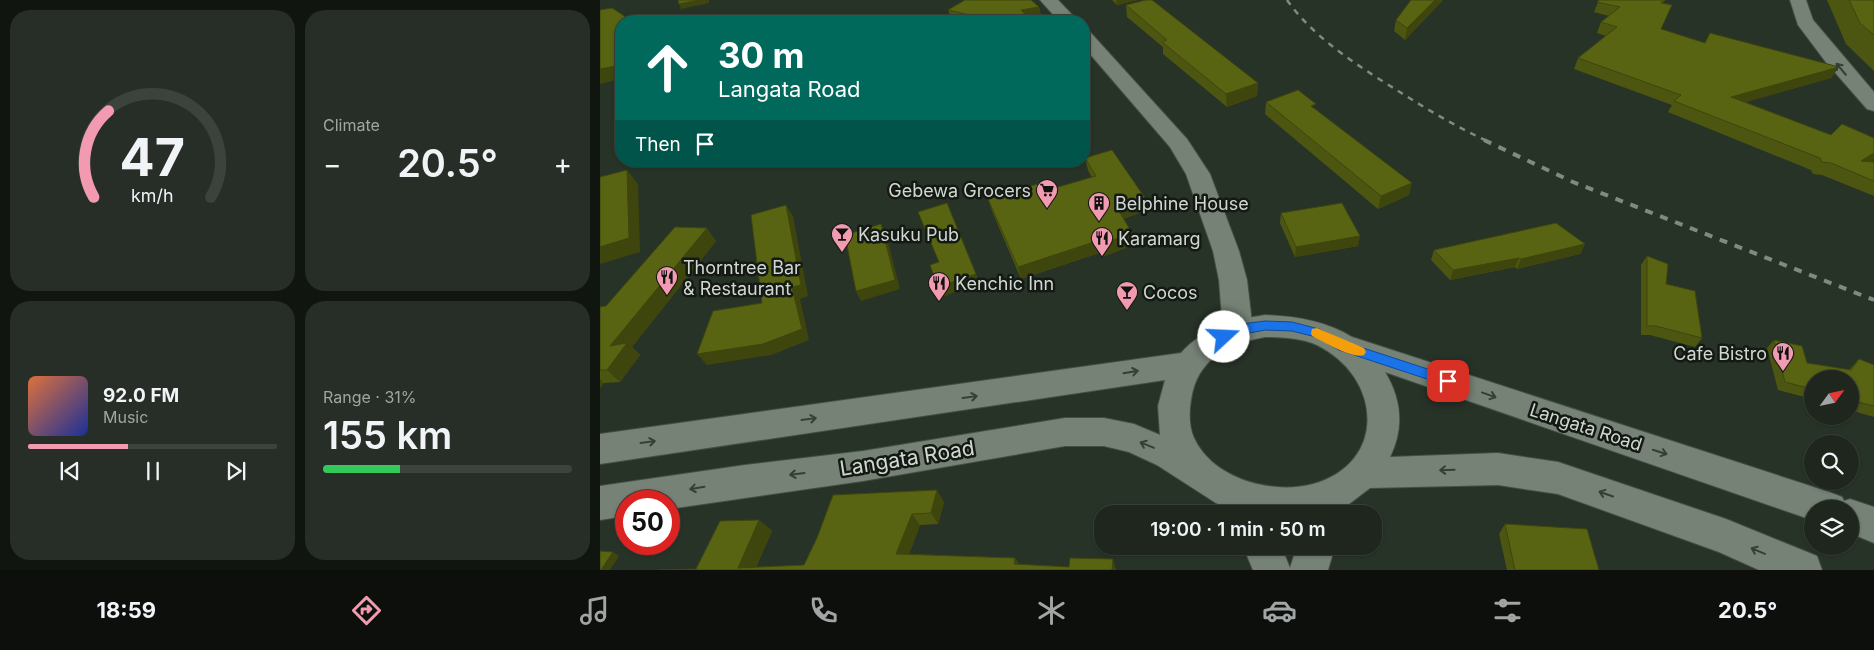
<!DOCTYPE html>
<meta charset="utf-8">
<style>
body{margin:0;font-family:Inter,sans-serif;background:#262e27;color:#f1f3f6;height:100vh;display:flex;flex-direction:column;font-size:19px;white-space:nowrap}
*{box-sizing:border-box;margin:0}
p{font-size:16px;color:#a1a5a4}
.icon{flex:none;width:28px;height:28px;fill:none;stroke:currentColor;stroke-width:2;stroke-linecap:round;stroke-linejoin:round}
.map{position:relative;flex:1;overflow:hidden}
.sheet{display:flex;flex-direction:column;gap:10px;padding:10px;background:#101510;width:600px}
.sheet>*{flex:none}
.banner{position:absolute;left:15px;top:15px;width:475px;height:152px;border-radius:20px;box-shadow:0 1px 4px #0004,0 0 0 1px #3c433c;background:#00695c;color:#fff;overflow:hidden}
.needle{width:32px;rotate:57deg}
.tools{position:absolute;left:1204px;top:370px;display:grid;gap:10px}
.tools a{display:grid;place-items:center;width:55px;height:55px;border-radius:50%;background:#1e261e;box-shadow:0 1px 4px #0004,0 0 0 1px #3c433c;font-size:25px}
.speed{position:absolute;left:15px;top:490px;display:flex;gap:10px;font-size:25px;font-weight:700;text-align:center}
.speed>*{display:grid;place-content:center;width:65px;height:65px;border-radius:50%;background:#1e261e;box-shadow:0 1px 4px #0004,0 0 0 1px #3c433c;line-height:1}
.speed .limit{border:8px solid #d22;background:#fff;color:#111}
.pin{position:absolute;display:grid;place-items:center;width:42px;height:42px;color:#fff;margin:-21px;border-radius:10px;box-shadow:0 2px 8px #0006}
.me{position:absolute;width:55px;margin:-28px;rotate:70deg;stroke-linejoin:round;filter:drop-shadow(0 0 4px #0008)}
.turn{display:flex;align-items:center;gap:18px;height:105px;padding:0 20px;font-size:22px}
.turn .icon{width:65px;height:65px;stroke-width:2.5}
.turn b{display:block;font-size:35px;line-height:42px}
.then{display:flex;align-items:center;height:48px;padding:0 20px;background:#0003;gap:10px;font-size:19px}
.big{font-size:38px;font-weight:600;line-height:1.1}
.sheet .card{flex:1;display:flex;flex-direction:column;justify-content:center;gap:8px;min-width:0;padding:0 18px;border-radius:20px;background:#262e27}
.sheet .dial{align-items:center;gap:0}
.dial svg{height:130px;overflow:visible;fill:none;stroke:#3c433c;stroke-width:7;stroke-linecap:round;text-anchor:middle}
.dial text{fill:#f1f3f6;stroke:none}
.song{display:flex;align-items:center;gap:15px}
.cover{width:60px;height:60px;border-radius:8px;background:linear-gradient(135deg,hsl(20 70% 55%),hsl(230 70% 35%))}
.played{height:5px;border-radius:2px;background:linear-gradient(90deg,#f29ab0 40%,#3c433c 40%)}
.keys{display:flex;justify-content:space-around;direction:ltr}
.heat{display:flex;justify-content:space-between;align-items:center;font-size:28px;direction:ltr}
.charge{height:8px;border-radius:4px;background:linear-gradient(90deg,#34c759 31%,#3c433c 0)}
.sheet .tiles{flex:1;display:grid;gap:10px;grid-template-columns:repeat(2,1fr)}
.trip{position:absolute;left:494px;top:505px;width:288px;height:50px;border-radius:20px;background:#1e261e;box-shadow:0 1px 4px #0004,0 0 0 1px #3c433c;font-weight:600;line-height:50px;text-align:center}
.tab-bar{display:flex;height:80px;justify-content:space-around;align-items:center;background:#0c0f0c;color:#a1a5a4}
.tab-bar .icon{width:35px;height:35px}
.tab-bar .selected{color:#f29ab0}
.tab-bar b{font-size:22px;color:#f1f3f6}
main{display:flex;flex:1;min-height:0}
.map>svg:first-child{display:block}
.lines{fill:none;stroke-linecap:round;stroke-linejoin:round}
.minor-casing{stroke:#464f47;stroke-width:2}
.secondary-casing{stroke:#464f47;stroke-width:2}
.minor{fill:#768276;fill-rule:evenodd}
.secondary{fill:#768276;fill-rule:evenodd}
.rail-far1{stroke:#818a81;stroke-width:2.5;stroke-dasharray:6 6;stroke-linecap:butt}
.rail{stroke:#818a81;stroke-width:4;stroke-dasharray:8 8;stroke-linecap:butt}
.wall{fill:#4d5610}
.shaded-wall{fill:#3e460d}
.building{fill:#596413;stroke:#3e460d}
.oneway{stroke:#363e36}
.route{fill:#1a73e8;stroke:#114b97}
.slow{fill:#f59e0b}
.labels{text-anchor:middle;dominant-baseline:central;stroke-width:5;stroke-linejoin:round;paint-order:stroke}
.poi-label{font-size:18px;fill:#d1d8d2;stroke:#141914;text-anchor:start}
.street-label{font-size:18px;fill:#d1d8d2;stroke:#141914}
.near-street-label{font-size:21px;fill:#d1d8d2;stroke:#141914}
</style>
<main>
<section class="sheet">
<div class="tiles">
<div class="card dial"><svg viewBox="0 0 100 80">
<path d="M14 69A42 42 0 1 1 86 69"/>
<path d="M14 69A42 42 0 0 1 23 16" stroke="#f29ab0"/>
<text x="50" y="56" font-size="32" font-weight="700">47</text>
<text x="50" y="72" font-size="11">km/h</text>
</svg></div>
<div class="card"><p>Climate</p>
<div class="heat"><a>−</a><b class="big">20.5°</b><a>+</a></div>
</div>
<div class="card">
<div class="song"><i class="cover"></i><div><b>92.0 FM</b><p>Music</p></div></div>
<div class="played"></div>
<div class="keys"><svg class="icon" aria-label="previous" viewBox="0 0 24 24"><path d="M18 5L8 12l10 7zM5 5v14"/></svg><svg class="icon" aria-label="pause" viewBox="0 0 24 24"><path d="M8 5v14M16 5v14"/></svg><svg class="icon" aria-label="next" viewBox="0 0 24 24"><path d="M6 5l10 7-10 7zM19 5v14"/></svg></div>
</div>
<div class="card"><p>Range · 31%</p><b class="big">155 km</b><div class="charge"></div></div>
</div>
</section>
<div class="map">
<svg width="1274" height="570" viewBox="0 0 1274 570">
<rect width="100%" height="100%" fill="#283328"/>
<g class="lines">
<g class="minor-casing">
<path id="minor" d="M440 0H458L478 21H459Z
M1190 0H1206L1213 20 1274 92V111L1267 109 1225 61 1198 25Z
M484 31 490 32 587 139 610 174 639 251 647 280 653 331 648 339 638 342 628 339 623 331 619 280 613 251 586 174 570 147 484 47Z
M643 546H681L690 568 697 546H735L728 570H653Z"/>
</g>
<g class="secondary-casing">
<path id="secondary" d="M665 315C696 316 726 321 752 337L1229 492 1242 497 1244 501 1250 499 1274 507V543L1250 533V509H1212V520L785 372C802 400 804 428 790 457L898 453 958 462 1126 519 1217 556 1222 570H1159L1119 552 958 494 898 485 770 488 749 504 723 514H644L616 503 557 465 529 452 504 446H465L263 481 69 509V501H26V516L0 520V486L145 465 263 451 465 418H504L534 424 560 435 558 406 565 380 0 464V434L581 353C603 328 633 320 665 315ZM665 337C682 337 701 338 717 345 782 377 788 463 713 484 672 495 613 479 594 438 589 427 589 412 591 400 597 359 627 344 665 337Z"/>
</g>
<use href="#minor" class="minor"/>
<use href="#secondary" class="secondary"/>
<path class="rail-far1" d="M687 0C714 39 763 69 803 94 830 111 857 127 887 141"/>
<path class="rail" d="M884 140 973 182 1274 300"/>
</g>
<path class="wall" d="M363 0H431L439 7 441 16 428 18 431 21H362L351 18 348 10 364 1Z
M512 0H537L517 5Z
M843 0 805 40 794 31 796 20Z
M999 0H1065L1063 3 1061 29 1105 43 1239 67 1231 78 1145 102 1231 135 1274 138V160L1270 162H1274V196L1222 175 1213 174 1211 170 1068 112 1072 105 974 69 978 58 1006 36 997 33 1001 22 1009 16 994 12Z
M1227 0H1274V71L1246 44Z
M526 5 658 83 657 96 627 107 563 54V47L527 17Z
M666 102 716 109 809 195 778 209 665 114Z
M485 158 545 198 547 210 523 219 532 233 534 245 502 257 499 253 421 279 392 211 388 199 448 190 492 178 488 170Z
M681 213 758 246 695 257 680 223Z
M116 241 32 347 40 355 20 382 4 383 0 388V307L6 306Z
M985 244 980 254 917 269 915 267 850 280 831 260 834 250Z
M1047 256 1066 284 1102 338 1095 347 1050 335H1041V265Z
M1174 340 1207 363 1249 370 1259 359 1274 365V417L1250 410V379H1212V399L1178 390 1167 348Z
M344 502 338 524 320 525 309 554 415 558 419 565 96 569 159 520 172 531 156 567 204 565 217 538Z
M905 524 999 570H907L899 534Z"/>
<path class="shaded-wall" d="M99 0H109V3L81 9 79 4Z
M516 0H537L517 5Z
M835 0H843L805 40 807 28Z
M439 7 441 16 423 19 421 10Z
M21 65V79L0 84V69Z
M1239 67 1231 78 1125 108 1131 97Z
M658 83 657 96 627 107 626 94Z
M1274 153V160L1252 173 1261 161Z
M27 170 38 184 40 252 0 264V247Z
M812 183 809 195 778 209 781 196Z
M545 198 547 210 519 220 517 208Z
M186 205 193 216 208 296 200 299 209 340 171 355 107 365 97 354 192 287Z
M281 224 286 234 300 289 261 301 256 291Z
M107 228 116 241 32 347 40 355 20 382 7 370 10 346Z
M532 233 534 245 502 257 500 245Z
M760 236 758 246 695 257 696 247Z
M497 241 499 253 421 279 418 267Z
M985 244 980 254 917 269 921 259Z
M919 258 915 267 850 280 853 270Z
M376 274 380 283 342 297 338 287Z
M0 379 4 383 0 388Z
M337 490 344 502 338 524 331 513Z
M312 514 320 525 305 565 296 554Z
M159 520 172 531 155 570 138 568Z
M13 552 19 556 10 570H1Z
M415 558 421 569 414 564Z
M513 559 516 570H512Z"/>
<path class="building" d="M78 0H99L79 4Z
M365 0H431L439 7 421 10 431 21H372L374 16 348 10Z
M546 0H552L658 83 626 94 562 42 567 40 526 5Z
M811 0H835L807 28 796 20Z
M999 0H1063L1061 3 1072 5 1061 29 1105 43 1110 33 1239 67 1131 97 1231 135 1242 124 1274 138V153L1261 161 1274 162V181L1231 163 1222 162 1220 158 1074 101 1081 95 978 58 1017 27 1001 22 1020 7 997 2Z
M1249 0H1274V35L1260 23Z
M12 8 32 21H21V65L0 69V10Z
M698 90 716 104 711 106 812 183 781 196 666 102Z
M512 150 545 198 517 208 532 233 500 245 497 241 418 267 388 199 444 182 448 190 496 176 485 158Z
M27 170 29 238 0 247V177Z
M347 203 376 274 338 287 330 265 339 262 318 212Z
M742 203 760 236 696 247 681 213Z
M186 205 201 285 192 287 202 329 163 344 97 354 113 311 162 303 151 215Z
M956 223 985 244 921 259 919 258 853 270 834 250Z
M281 224 295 280 256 291 245 235Z
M75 227 107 228 10 346 27 343 7 370H0V307L6 306Z
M1047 256 1068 264 1066 284 1095 291 1102 338 1056 326H1047Z
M1174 340 1202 346 1207 363 1251 370 1259 359 1274 365V406L1250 400V379H1212V389L1185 382Z
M337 490 331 513 312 514 296 554 415 558 414 564 469 567 470 558 513 559 512 570H58L96 569 120 521 159 520 138 568 204 565 217 538 233 495Z
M905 524 987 529 999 570H915Z
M0 551 13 552 1 570H0Z"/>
<defs><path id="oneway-shaft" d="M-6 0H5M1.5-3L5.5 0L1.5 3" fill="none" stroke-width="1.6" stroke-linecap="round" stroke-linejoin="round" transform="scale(1.25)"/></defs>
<g class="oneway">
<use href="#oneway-shaft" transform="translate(1241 69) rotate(-130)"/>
<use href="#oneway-shaft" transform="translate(531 372) rotate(-9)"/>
<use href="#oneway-shaft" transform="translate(889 395) rotate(20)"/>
<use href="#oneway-shaft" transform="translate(370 397) rotate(-8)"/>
<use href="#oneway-shaft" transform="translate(209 419) rotate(-8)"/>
<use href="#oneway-shaft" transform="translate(48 442) rotate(-8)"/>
<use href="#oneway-shaft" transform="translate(547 445) rotate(-158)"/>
<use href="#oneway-shaft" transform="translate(1060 452) rotate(18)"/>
<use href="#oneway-shaft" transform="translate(847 470) rotate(178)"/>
<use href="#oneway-shaft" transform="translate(197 474) rotate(173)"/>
<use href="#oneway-shaft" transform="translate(97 488) rotate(171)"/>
<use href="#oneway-shaft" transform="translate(1006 494) rotate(-161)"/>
<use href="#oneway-shaft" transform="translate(1158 551) rotate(-157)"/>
</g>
<path class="route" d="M665 321 692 322 719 329 748 343 852 377 854 381 852 384 848 386 739 350 716 337 692 331 665 330 640 335 624 342 620 340 618 337C626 324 651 323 665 321Z"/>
<path class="slow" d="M717 328 764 348 766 352 764 355C752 359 724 342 712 336L711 333 712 329Z"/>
<defs>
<g id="supermarket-pin" transform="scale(1.125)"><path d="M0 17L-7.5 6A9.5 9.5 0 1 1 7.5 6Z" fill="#f29ab0" stroke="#141914"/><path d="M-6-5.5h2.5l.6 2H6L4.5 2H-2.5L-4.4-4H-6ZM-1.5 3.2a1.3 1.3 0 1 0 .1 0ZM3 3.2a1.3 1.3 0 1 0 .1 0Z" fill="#111"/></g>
<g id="building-pin" transform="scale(1.125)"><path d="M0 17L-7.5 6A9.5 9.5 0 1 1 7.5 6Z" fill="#f29ab0" stroke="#141914"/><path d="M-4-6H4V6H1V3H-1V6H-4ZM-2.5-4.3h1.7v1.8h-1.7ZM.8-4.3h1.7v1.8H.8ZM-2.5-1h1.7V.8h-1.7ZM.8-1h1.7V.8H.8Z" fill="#111"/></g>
<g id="bar-pin" transform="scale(1.125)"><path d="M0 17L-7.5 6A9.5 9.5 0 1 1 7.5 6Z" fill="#f29ab0" stroke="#141914"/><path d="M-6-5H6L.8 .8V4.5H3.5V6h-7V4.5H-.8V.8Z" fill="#111"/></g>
<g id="restaurant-pin" transform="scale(1.125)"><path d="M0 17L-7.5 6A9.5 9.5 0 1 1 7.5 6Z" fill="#f29ab0" stroke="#141914"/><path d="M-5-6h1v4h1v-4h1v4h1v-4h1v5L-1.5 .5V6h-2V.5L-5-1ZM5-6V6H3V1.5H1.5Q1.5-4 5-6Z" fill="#111"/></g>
</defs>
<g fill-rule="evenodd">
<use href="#supermarket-pin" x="447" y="190"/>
<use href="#building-pin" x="499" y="203"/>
<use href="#bar-pin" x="242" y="234"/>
<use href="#restaurant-pin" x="502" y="238"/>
<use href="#restaurant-pin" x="67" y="277"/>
<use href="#restaurant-pin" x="339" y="283"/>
<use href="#bar-pin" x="527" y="292"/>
<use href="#restaurant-pin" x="1183" y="353"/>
</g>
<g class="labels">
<g class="poi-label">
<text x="431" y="190" text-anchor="end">Gebewa Grocers</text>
<text x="515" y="203">Belphine House</text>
<text x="258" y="234">Kasuku Pub</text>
<text x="518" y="238">Karamarg</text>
<text x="83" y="267">Thorntree Bar<tspan x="83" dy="21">&amp; Restaurant</tspan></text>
<text x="355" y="283">Kenchic Inn</text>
<text x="543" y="292">Cocos</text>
<text x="1167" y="353" text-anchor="end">Cafe Bistro</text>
</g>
<g class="street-label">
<text transform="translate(986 427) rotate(18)">Langata Road</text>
</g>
<g class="near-street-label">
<text transform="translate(307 458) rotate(-9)">Langata Road</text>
</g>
</g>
</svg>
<div class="tools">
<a><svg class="needle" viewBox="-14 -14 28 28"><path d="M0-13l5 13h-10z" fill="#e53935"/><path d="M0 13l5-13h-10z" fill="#a1a5a4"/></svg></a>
<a><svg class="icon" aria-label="search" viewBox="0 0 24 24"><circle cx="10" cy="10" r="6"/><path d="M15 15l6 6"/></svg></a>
<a><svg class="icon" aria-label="layers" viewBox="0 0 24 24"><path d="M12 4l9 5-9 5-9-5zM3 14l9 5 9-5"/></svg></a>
</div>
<div class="speed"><div class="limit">50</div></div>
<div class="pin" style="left:848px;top:381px;background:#d93025"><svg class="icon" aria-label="arrive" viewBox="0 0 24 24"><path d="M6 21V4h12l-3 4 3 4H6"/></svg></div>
<svg class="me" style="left:624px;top:337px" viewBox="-20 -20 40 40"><circle r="19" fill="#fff"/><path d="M0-13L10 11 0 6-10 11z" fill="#1a73e8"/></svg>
<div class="trip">19:00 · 1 min · 50 m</div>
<div class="banner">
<div class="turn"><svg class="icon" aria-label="ahead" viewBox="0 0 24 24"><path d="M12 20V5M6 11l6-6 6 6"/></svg><div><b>30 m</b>Langata Road</div></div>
<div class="then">Then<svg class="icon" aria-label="arrive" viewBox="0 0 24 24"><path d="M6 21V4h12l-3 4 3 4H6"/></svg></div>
</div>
</div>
</main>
<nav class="tab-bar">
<b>18:59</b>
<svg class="icon selected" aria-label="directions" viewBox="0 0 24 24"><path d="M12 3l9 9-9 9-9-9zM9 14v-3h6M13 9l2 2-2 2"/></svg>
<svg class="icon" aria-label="music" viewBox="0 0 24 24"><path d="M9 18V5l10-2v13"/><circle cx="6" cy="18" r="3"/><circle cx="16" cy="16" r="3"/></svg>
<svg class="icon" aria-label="phone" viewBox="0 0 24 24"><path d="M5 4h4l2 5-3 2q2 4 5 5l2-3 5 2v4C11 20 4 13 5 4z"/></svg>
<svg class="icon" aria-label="climate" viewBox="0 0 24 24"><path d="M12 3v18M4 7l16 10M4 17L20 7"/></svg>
<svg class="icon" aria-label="car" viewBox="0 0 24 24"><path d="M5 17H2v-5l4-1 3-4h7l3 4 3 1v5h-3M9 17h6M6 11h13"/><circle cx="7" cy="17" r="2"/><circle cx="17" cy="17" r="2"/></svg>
<svg class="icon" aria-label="filters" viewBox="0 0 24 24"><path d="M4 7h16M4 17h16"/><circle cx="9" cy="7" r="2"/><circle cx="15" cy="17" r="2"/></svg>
<b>20.5°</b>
</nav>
